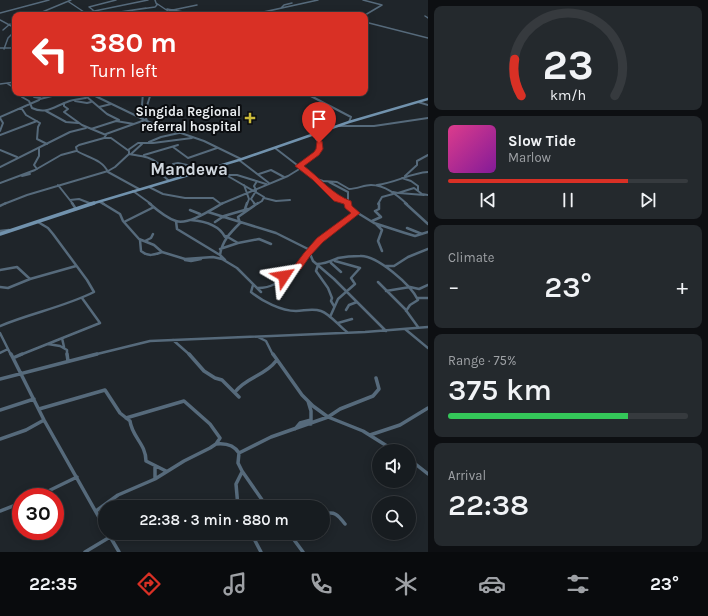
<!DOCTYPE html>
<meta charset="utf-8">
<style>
body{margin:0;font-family:Karla,sans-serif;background:#24292d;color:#f1f3f6;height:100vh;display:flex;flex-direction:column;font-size:15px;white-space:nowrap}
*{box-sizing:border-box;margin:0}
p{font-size:13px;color:#9ea1a5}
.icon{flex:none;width:22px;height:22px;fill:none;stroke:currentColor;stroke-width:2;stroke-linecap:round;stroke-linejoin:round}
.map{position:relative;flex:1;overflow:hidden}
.drawer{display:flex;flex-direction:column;gap:6px;padding:6px;background:#0d0f12;width:280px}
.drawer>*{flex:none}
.hud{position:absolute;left:12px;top:12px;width:356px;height:84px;border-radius:8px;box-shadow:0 2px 10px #0003,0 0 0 1px #363a3e;background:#d93025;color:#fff;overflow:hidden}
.controls{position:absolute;left:372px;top:444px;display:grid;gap:8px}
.controls a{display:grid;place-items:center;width:44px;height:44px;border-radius:50%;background:#171c20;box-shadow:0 2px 10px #0003,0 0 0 1px #363a3e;font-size:20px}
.speed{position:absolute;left:12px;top:488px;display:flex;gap:8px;font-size:20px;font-weight:700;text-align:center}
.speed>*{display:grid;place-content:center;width:52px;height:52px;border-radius:50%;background:#171c20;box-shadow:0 2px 10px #0003,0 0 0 1px #363a3e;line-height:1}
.speed .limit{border:6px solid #d22;background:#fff;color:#111}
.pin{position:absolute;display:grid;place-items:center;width:34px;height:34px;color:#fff;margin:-41px -17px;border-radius:50% 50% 50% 0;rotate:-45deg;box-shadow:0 0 4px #0007}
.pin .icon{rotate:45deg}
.me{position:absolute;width:44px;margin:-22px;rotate:57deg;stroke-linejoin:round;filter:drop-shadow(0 0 3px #0008)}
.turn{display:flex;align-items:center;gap:14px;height:84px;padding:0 12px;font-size:18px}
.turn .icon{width:52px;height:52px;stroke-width:2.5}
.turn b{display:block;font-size:28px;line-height:34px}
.big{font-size:30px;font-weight:600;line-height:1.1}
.drawer .widget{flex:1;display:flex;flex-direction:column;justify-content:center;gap:6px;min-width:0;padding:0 14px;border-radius:8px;background:#24292d}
.drawer .dial{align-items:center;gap:0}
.dial svg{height:104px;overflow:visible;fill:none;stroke:#363a3e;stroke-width:7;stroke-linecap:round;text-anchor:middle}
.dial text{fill:#f1f3f6;stroke:none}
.song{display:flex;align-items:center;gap:12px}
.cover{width:48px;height:48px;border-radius:6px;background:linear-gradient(135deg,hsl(330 70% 55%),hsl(290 70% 35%))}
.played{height:4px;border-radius:2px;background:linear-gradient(90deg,#d93025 75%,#363a3e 75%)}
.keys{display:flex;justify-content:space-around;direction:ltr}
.heat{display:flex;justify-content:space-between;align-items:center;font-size:22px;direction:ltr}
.charge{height:6px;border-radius:3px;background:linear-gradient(90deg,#34c759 75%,#363a3e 0)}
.trip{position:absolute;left:98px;top:500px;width:232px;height:40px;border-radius:20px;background:#171c20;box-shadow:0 2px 10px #0003,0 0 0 1px #363a3e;font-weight:600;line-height:40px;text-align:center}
.tabs{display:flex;height:64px;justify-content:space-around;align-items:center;background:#090b0d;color:#9ea1a5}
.tabs .icon{width:28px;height:28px}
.tabs .selected{color:#d93025}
.tabs b{font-size:18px;color:#f1f3f6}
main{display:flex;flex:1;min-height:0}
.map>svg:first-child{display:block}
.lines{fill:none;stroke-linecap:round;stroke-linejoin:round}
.minor-far3{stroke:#566a7b;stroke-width:1.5}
.minor-far2{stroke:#566a7b;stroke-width:2}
.minor-far1{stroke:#566a7b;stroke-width:2.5}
.minor{stroke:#566a7b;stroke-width:3.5}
.secondary-far1{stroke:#7192ad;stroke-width:2.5}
.secondary{stroke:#7192ad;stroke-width:3.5}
.route{fill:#d93025;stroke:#8d1f18}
.poi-dot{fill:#caba3a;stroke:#0b0d10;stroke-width:1.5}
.labels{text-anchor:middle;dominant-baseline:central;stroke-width:4;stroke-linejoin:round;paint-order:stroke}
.far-poi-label{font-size:13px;font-weight:bold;fill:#ebeff2;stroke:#0b0d10;text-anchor:end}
.quarter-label{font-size:17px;font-weight:bold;fill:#d1d8df;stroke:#0b0d10}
</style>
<main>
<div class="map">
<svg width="428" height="552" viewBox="0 0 428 552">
<rect width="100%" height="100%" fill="#1f252a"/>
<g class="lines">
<path class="minor-far3" d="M155 0 156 3 168 11 158 15
M363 0 382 5 365 15
M69 2 84 12
M281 8 284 5 292 3
M167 9 200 15
M93 10 89 7 116 0
M104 12H120L146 8
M0 13 49 0
M170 13 168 11 197 5
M85 14 120 12 155 7 157 5 156 3
M35 15 71 0
M61 15 80 14 148 0
M135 15H143
M250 15 318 0
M425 16 428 18
M0 20 15 28
M365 22 428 38
M3 30 10 24
M0 48H15
M4 49 8 38 15 31
M0 84 15 82
M8 84 15 88"/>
<path class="minor-far2" d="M22 93V97L29 101 32 108C46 115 55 106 67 102 73 99 80 99 86 98L83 93
M89 93 149 122 204 141 241 159
M143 93 142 105 147 121
M305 93 351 117 349 122
M87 97 107 114 119 120
M40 99 64 93
M75 101 87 103 91 102
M418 102 428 105
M64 103V106L68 109 64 112 82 125 106 135 104 138 79 145 76 147 77 151C88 158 102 159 108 172L139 189
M99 107 111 104
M18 109H22L26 115 40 123 38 127 37 139 47 144
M46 111 66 122 78 123
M145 112 151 93
M0 117 39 100 40 98 34 97 37 93
M0 118 3 123 0 131
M337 126H374L428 118
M91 129 116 121 134 124
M106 134 145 120
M0 135 37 121
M149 142 161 137 179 133
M173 147 188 158 217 148
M275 148 314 178 323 181 337 182 349 189C357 189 364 185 371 185 385 185 397 195 407 204
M0 150 17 157
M128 150 138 143H153L192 138
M129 154C140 156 150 156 159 164L157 166 161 174 168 180
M131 154 142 144
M144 155 178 145
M239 160 269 183
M173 164 178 163 205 169
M299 166 311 159 320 149 319 143 316 139 319 134 316 133
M0 167 70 132 86 128
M212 168 226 175H237L266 184
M37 169 34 165 39 156V148
M259 174 271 170 284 177
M226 175 264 197 262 201 257 204
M22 176 30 174
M405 176 417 165V161L428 155
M402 178 411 181 418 186V191
M317 180 337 199 348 203
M329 182 348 192V204
M0 183 35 170 61 155 76 151
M58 185 73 204
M244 185 249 199
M377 185C395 183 410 173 428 172
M149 187 163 194 185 198H213L221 204
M256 190 254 186 257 181
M133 191 151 204
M393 192 398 193 414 188 422 194 428 195
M399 193 424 195
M264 198 276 201 290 200
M70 200 79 199 92 204
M100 202 104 204
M4 204 27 195 108 171 115 167 129 154V151L111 138H104
M221 204 288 176 301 168
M247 204 249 199
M255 204 251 199 256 191
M378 204 382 197 393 194"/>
<path class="minor-far1" d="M72 203 76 209
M91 203 92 204
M102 203 120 214 123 221 139 239 154 245 162 252 185 259 213 257 222 259 237 268 261 292
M149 203C157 210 166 218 176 221 189 225 212 209 223 203
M254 203 255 205
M348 203V207L374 223 405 233 415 236 428 232
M405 203 428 224
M0 206 6 203
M245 209 247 203
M190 210 200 214
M208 212 276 233 308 249 313 261 334 279 386 331
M191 220C203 221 219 225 225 237
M176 221 177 229 220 255
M372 221 381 217 375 211 379 209V203
M124 222 154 207
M215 222 224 216 248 209
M376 224 382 230 378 241 382 251
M407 228 422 234
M0 231 9 230
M226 236 238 243
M140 240 141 251C148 257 154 255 162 252
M145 241 151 238 153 234
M220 249 238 243 259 239 271 244
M185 260 191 261 201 259
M225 260 220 255C222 241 230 233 240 223L238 217 258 203
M331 263 341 272
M317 264C325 264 331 261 338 258 343 257 354 256 360 256 377 255 411 285 418 300L410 305 406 311
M318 265 316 271 328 288 332 298 331 301 334 306
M385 266H394L408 257 428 249
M0 270 17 267 30 279
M378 282 405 309 418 327
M253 285 251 292C262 301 281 311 296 311 304 311 312 308 321 311 330 314 339 326 347 332
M0 287 8 288 30 279 76 266
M258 288C270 288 280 283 286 272L297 269 320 240 356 213
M386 291 410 287 419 289 428 285
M418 298H428
M346 310 349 305 357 302
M330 317 338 299 355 284 351 278 360 268 335 261
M338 323 352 319
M0 326C31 313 64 307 94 292L87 280 53 234 48 228 38 222
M405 329 428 348
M0 333 11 355
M258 337 266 341 273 355
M62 338 64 347
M173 340 190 355
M48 344 60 346 67 350V355
M0 353 8 349
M20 355 100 323 82 298
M93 355 150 341 365 332 428 327"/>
<path class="minor" d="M11 354 44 420 105 528
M67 354 68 361
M189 354 204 371 215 378 222 380 239 397
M273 354 302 395 313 406 328 417 363 431 395 451
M13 358 22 354
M0 379 97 354
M235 392C246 377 265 376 276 361
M308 401 311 411V424
M39 409 105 390 120 413 130 421C132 437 146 444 146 461L166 471
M0 410 34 399
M295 429 300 423 311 420
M370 435 400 425 428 408
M0 439 26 430 44 420
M216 444C225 443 234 445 239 453
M409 459 428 474
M155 466V479
M36 497 77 477
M238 507 236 484 242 472
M267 507 242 471 238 463 239 453 271 437 328 417 340 409 373 396 379 389 376 378
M0 511 21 503
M96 511 118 495 155 479 184 461 210 448 216 444 220 438 210 424 184 401 126 418
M323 515C334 510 338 515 345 524
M108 533 119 552
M251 533 261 552
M289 533 303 552
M85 552 110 537"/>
<path class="secondary-far1" d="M91 204 239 160 349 122 428 99"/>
<path class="secondary" d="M0 234 94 203"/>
</g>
<path class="route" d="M317 141H322L323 149 319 155 304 166C319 177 333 195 351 201L352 206 360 213 323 242 310 256 301 269 290 274 287 278 284 279 279 276 284 270 295 265 304 253 317 238 351 213 345 208 344 204 334 201 313 180 295 166 314 152 316 149Z"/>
<path class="poi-dot" d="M248 112h4v4h4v4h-4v4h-4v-4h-4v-4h4z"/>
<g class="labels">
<g class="far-poi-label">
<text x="241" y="111">Singida Regional<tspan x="241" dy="15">referral hospital</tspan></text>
</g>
<g class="quarter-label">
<text x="189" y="169">Mandewa</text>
</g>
</g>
</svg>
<div class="controls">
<a><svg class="icon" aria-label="sound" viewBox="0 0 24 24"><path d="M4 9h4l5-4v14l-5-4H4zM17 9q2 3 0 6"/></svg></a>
<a><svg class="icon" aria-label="search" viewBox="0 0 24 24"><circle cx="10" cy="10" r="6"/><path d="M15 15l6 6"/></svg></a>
</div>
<div class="speed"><div class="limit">30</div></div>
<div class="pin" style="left:319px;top:143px;background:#d93025"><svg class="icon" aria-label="arrive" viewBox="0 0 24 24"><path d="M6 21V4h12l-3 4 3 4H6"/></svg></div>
<svg class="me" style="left:284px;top:276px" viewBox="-20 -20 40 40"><path d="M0-17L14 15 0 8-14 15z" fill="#d93025" stroke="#fff" stroke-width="4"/></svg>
<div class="trip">22:38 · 3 min · 880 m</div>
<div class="hud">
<div class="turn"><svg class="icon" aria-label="left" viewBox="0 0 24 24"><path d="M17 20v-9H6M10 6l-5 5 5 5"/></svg><div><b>380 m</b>Turn left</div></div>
</div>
</div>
<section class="drawer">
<div class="widget dial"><svg viewBox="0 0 100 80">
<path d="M14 69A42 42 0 1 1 86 69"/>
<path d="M14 69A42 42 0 0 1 9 41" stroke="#d93025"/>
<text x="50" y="56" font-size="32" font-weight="700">23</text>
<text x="50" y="72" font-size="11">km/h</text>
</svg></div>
<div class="widget">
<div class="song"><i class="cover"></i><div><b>Slow Tide</b><p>Marlow</p></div></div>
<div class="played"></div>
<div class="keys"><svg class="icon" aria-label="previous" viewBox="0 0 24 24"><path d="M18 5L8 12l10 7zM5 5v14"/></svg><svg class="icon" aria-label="pause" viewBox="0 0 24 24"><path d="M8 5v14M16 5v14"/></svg><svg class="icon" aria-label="next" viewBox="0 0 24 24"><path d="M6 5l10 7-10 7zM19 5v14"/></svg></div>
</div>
<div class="widget"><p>Climate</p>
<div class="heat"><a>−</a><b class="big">23°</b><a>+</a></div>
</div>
<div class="widget"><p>Range · 75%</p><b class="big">375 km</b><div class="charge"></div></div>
<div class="widget"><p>Arrival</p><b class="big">22:38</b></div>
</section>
</main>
<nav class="tabs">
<b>22:35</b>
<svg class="icon selected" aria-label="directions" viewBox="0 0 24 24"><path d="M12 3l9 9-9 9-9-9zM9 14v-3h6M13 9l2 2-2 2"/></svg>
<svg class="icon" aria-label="music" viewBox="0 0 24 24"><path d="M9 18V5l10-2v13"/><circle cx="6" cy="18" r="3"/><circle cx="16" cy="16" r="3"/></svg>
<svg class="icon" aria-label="phone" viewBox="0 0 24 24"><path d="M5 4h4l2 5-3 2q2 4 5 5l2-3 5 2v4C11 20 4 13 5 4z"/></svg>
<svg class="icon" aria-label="climate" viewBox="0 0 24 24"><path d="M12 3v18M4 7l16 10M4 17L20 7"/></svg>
<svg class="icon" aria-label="car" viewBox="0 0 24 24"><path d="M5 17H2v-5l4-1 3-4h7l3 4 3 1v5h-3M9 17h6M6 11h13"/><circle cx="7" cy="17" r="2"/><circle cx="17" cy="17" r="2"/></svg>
<svg class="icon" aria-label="filters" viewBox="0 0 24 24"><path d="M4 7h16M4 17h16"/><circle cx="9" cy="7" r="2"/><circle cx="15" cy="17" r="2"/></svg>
<b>23°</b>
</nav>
